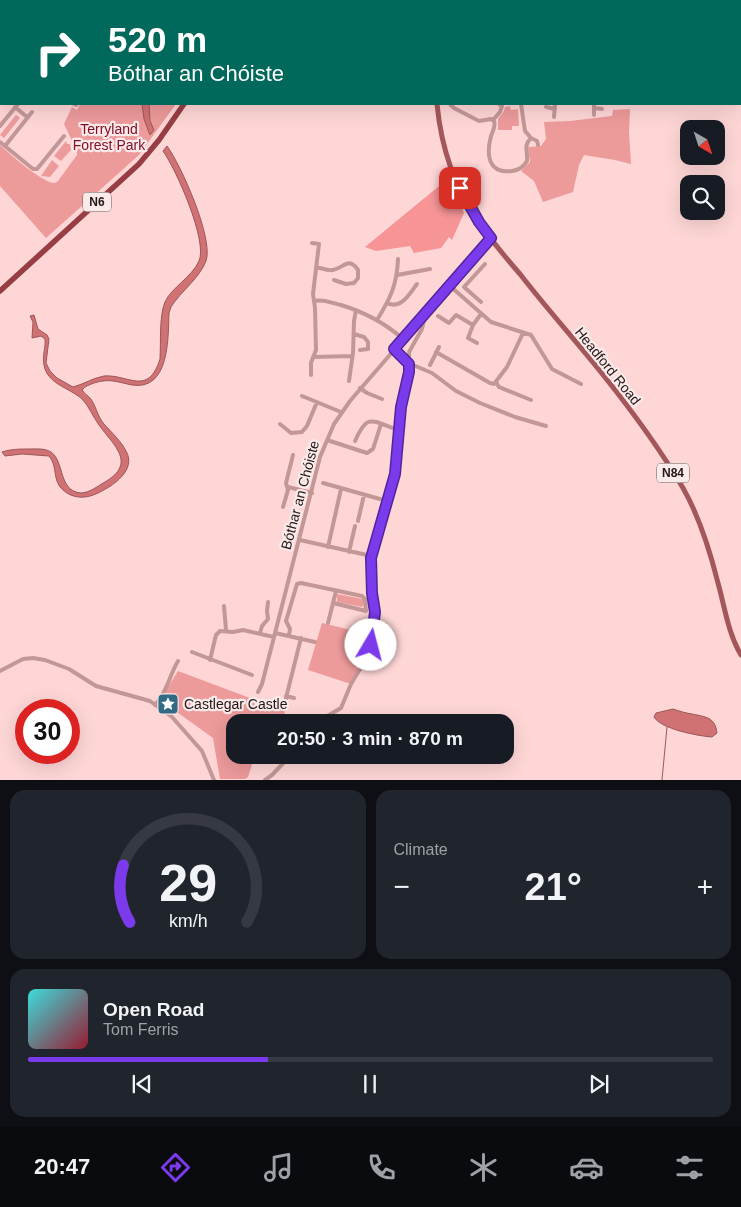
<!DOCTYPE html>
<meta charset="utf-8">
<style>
body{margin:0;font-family:Helvetica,sans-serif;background:#20242c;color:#f1f3f6;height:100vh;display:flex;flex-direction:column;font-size:19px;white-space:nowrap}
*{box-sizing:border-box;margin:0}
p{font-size:16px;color:#9ea1a6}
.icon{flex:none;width:28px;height:28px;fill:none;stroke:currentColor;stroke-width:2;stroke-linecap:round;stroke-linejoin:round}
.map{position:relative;height:780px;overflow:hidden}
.details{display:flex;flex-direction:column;gap:10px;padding:10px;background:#0d0f14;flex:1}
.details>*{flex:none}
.hud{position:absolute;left:0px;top:0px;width:741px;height:105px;box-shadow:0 5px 20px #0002;background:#00695c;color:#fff;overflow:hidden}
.needle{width:32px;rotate:141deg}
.controls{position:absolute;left:680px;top:120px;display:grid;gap:10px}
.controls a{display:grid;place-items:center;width:45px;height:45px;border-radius:10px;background:#171b24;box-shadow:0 5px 20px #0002;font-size:25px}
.speed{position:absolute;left:15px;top:699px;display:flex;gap:10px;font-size:25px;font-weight:700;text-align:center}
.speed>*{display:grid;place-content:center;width:65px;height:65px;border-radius:50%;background:#171b24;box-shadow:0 5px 20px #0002;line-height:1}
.speed .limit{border:8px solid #d22;background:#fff;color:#111}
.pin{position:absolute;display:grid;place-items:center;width:42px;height:42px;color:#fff;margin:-21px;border-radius:10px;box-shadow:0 2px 8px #0006}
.me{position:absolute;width:55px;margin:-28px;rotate:8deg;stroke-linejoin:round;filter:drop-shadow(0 0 4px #0008)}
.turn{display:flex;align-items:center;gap:18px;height:105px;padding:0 25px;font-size:22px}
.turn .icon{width:65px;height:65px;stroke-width:2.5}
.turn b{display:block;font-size:35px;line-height:42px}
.big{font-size:38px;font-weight:700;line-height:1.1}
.details .widget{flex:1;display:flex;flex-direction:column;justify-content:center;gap:8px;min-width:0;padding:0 18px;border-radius:15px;background:#20242c}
.details .dial{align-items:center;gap:0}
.dial svg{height:130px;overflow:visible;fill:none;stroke:#363941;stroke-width:7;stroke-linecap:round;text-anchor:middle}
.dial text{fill:#f1f3f6;stroke:none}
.song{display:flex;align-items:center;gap:15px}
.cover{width:60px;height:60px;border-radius:8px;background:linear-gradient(135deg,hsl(180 70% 55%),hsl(350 70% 35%))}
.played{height:5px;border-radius:2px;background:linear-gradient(90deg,#7c3aed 35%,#363941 35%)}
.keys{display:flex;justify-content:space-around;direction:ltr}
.heat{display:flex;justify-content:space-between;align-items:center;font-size:28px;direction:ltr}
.details .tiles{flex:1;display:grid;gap:10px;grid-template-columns:1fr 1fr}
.widget:last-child{grid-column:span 2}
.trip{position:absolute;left:226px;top:714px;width:288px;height:50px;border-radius:15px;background:#171b24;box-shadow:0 5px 20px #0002;font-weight:700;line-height:50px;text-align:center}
.dock{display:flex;height:80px;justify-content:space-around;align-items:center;background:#090b0e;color:#9ea1a6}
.dock .icon{width:35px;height:35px}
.dock .on{color:#7c3aed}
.dock b{font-size:22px;color:#f1f3f6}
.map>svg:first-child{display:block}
.green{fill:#ed9a9b}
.forest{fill:#f69496}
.water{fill:#d07274;stroke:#9c5658}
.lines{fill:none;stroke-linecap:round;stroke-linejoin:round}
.stream{stroke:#9c5658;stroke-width:1}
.minor{stroke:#c49797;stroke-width:4}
.major{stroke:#a4575a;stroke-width:5}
.highway{stroke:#973e44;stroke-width:5.5}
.route-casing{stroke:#51269a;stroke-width:12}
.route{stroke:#7c3aed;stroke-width:9}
.labels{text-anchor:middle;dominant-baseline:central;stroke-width:4.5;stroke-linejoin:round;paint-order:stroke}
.shield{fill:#faeaea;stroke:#645656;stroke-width:1}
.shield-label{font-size:12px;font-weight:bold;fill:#231616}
.park-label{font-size:14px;fill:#850f25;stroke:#faeaea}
.street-label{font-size:14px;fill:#231616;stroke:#faeaea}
.poi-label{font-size:14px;fill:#231616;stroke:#faeaea;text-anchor:start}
</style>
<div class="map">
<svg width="741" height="780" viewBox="0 0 741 780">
<rect width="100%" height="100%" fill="#fed6d6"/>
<path class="green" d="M126 0H214L125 1Z
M80 104H176L139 155 46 238 0 186V145C10 154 42 183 55 183L58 181 77 155V151L64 124 72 107 77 110Z
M510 106 511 110 518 109 519 126H512V130H498V119L504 111 505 107Z
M630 109 629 132 631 164 615 160 584 155 579 165 573 192 543 202 534 181 521 171 530 162 528 147 541 146 546 139 544 122 570 121 612 116 613 110Z
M16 115 20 118 4 138 0 135Z
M66 141 67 144H70L71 150 61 161 54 156Z
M52 160 59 166 50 177 41 176Z
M337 594 363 599 365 603 362 607 337 602Z
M322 623 367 634 373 639 351 684 308 670Z
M178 671 285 711 283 722H235V755H255L248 777 245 779H220L213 738 160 700Z"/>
<path class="forest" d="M444 182 453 189 464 213 452 240 449 237 441 248 414 253 410 246 376 251 365 247Z"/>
<path class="water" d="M142 104H149L150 121 154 130 150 135 144 119Z
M167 146C181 165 214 239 206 261 199 279 181 291 171 307L169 313C168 337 170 391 132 385 117 382 110 378 94 383 89 385 85 386 82 390 84 393 87 395 90 398 96 405 97 416 104 424 112 433 121 441 126 451 137 470 113 486 98 493 86 499 73 499 63 490 52 481 58 466 49 456L22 454 5 456 2 452C11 449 20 449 29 449 35 449 45 448 51 452 65 462 58 491 81 493 89 493 98 486 105 482 137 463 114 446 99 425 93 417 89 406 82 399 70 388 47 384 44 365 42 356 46 347 45 339L41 336 32 338 33 322 30 316 34 315 38 329 47 335 49 339 46 363 50 371 57 378 73 387C84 384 93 378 104 376 128 374 148 397 160 359 161 343 159 316 165 302 171 288 192 277 199 261 208 241 176 169 163 151Z
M673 709C679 711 685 713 692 714 706 717 715 717 717 733L712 737C698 736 661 729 654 717L656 713Z"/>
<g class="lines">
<path class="stream" d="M662 780 667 727"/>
<path class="minor" d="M9 0 11 1
M88 0 90 1
M309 0V1
M352 0 355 1
M372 0 376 1
M403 0 431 1
M448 0V1
M490 0V1
M365 1 366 0
M599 1V0
M0 50 1 51
M74 104 76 105
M450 104 454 108 479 121 491 119 494 121C496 127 493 130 491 136 486 155 488 174 512 171 519 170 524 167 527 161 528 151 523 146 531 138L537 141 538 145
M521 104 525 131 531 138
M15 107 27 117
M546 107 555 109
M594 108 602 109
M594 115V104
M554 117 555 104
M493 120 500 112 502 106 499 104
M0 126 18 104
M0 142 33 169H37L64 136
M5 146 32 112
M316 267C321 268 328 271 333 270 344 268 348 256 358 270V278L354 283 346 284 334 280
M397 275 430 269
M450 286 491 322 531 335 552 369 581 384
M314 301C324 299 331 303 341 305 364 312 385 323 403 339
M481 302 464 287 485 264
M387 303C401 310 410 293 417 284
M438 316 449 323 456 315 473 325
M377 320C390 299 397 285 398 259
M354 334 364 337 368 342V349L360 350
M477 343 468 338 473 325 481 314
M394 349 406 362 432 373 456 391 480 403 515 417 546 426
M436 352 490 383 494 384 507 367 523 333
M313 357 352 356
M430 365 439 347
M311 375V363L316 350 315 308 313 294 319 244 312 243
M349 381 353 353 354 321 356 310
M496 382 499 387 531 400
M360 388 367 393 382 399
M302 396 341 412
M280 424 291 433 302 432 307 426 317 402
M327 440 367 453 373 449 381 424
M355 441C367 414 371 420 395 429
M323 483 380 499
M288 487 312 493
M283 507 288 490 286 483 293 455
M358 521 364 495
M300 540 367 555
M328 547 341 489
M349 552 355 526
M224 606 226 630
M328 623 336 591
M260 633 262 626 268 619 267 611 268 602
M275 633 315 642
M289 635 290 629 286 621 297 584 301 583 362 596 365 599 366 611 333 603
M192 652 252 675
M210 660 216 635 220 631 233 632 243 630 274 637
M0 671 23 659 33 658 45 660 69 669 96 686 150 701 172 717 202 751 214 780
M258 692 262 684 320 457 334 424 350 401 491 238
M286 696 294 698
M155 705C167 693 169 676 178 661
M284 706 301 638
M317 722 341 708 351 684 368 656 370 649 375 612 372 593 371 558 395 474 401 407 409 371V352L422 329 425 316
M265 780 272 775 291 755"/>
<path class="major" d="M431 0V1
M437 104C441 146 455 189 480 224 492 241 506 258 520 274 547 309 577 342 604 376 632 411 660 449 683 488 699 516 710 551 718 583 725 608 728 633 741 655"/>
<path class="highway" d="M221 1V0
M0 291 139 164 159 140 184 104"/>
</g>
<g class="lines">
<g class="route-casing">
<path id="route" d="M371 645 375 612 372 593 371 558 395 474 401 407 409 372V364L394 349 491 238 479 222 460 188"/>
</g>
<use href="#route" class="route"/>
</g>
<defs>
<g id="sight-square" transform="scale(1.125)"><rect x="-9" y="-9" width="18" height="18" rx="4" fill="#326984" stroke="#faeaea"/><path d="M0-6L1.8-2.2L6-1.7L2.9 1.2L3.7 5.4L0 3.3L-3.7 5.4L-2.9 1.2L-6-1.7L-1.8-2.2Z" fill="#fff"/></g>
</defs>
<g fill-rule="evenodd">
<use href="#sight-square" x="168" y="704"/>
</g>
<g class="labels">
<g class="shield">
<rect x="83" y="192.5" width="28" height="19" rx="4"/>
<rect x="657" y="463.5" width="32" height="19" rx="4"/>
</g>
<g class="shield-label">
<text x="97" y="202">N6</text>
<text x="673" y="473">N84</text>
</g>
<g class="park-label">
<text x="109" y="129">Terryland<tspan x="109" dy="16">Forest Park</tspan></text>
</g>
<g class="street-label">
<text transform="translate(608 366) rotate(51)">Headford Road</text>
<text transform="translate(300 495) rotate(-75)">Bóthar an Chóiste</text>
</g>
<g class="poi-label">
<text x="184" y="704">Castlegar Castle</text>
</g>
</g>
</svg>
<div class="controls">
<a><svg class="needle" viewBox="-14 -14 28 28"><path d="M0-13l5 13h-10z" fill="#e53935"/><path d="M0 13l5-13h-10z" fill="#9ea1a6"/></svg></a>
<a><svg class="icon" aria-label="search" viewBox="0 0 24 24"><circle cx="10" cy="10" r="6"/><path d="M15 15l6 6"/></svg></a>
</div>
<div class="speed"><div class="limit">30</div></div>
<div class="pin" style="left:460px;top:188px;background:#d93025"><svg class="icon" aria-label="arrive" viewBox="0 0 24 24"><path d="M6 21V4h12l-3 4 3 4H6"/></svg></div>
<svg class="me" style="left:371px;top:645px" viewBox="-20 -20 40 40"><circle r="19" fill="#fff"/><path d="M0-13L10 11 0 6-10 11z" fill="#7c3aed"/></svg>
<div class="trip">20:50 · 3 min · 870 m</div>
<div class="hud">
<div class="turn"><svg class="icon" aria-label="right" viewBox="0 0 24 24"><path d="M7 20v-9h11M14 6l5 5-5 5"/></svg><div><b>520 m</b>Bóthar an Chóiste</div></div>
</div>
</div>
<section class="details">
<div class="tiles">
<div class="widget dial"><svg viewBox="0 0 100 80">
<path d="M14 69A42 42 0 1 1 86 69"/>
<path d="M14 69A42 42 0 0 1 10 34" stroke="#7c3aed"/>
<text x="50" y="56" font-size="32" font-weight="700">29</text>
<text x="50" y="72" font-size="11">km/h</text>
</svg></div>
<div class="widget"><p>Climate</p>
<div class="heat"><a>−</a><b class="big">21°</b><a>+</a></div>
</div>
<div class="widget">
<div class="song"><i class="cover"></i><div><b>Open Road</b><p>Tom Ferris</p></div></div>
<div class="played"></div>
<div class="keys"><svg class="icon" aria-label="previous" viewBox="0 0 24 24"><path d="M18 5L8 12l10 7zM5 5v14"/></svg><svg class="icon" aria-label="pause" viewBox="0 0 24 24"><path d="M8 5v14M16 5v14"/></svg><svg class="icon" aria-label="next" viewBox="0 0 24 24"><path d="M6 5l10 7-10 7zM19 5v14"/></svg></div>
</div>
</div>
</section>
<nav class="dock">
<b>20:47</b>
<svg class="icon on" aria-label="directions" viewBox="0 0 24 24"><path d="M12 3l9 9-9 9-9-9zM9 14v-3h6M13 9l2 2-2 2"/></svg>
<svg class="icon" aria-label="music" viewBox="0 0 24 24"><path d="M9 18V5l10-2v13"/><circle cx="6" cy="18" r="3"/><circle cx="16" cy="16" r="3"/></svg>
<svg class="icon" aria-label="phone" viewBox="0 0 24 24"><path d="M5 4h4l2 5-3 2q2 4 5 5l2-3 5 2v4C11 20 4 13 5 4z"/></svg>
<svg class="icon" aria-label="climate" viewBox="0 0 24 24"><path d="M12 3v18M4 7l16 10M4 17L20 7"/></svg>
<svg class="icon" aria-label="car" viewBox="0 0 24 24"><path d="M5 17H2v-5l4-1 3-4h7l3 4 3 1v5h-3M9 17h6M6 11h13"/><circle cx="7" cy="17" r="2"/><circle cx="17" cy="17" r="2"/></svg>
<svg class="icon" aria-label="filters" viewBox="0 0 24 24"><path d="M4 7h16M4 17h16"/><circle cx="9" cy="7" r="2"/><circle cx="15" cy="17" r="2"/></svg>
</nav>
